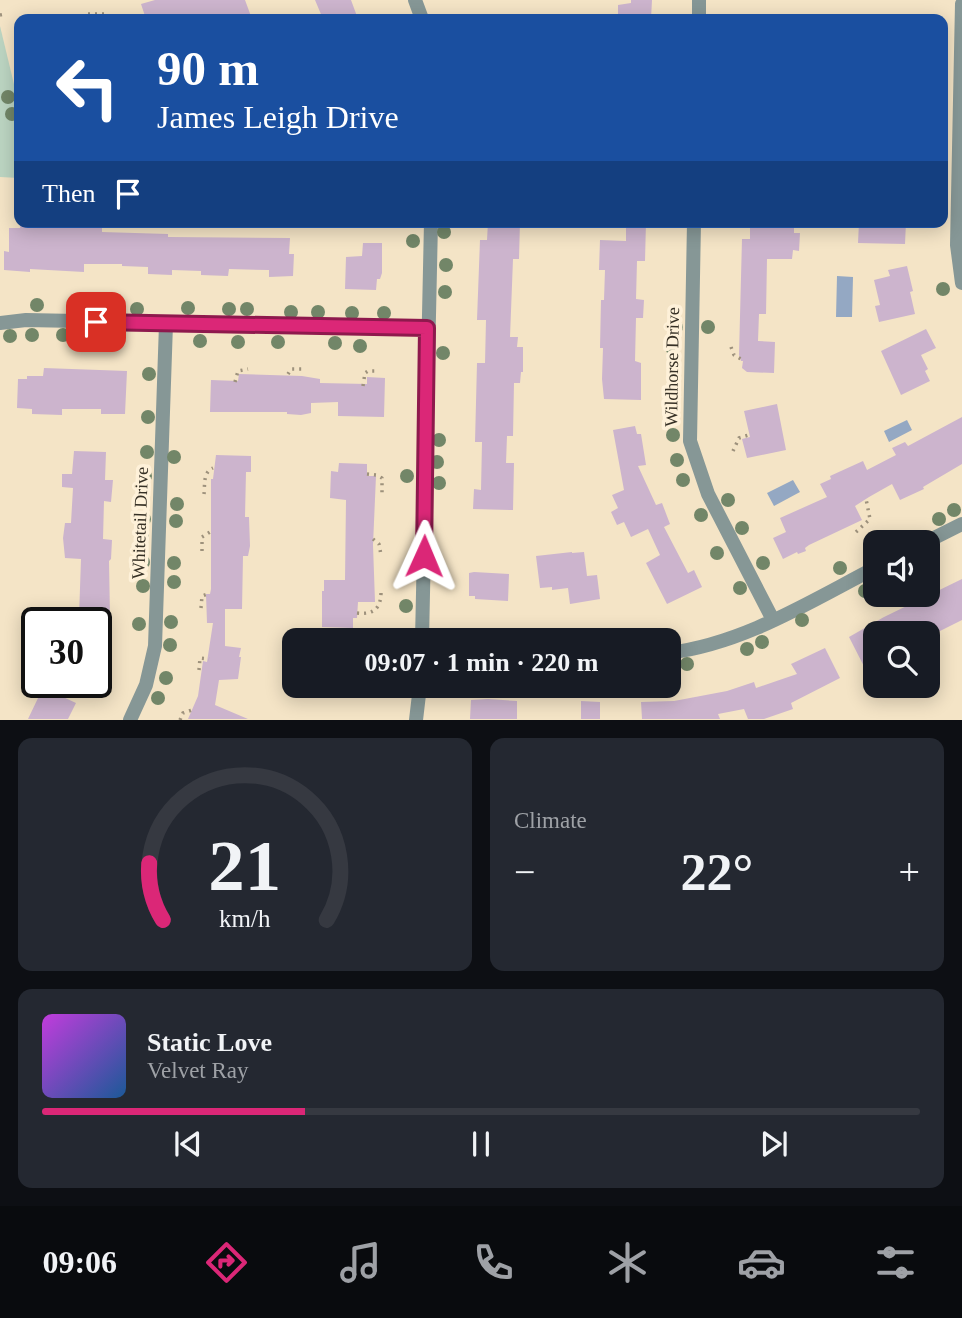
<!DOCTYPE html>
<meta charset="utf-8">
<style>
body{margin:0;font-family:Georgia,serif;background:#242831;color:#f1f3f6;height:100vh;display:flex;flex-direction:column;font-size:26px;white-space:nowrap}
*{box-sizing:border-box;margin:0}
p{font-size:23px;color:#9ea1a6}
.icon{flex:none;width:38px;height:38px;fill:none;stroke:currentColor;stroke-width:2;stroke-linecap:round;stroke-linejoin:round}
.map{position:relative;height:720px;overflow:hidden}
.side{display:flex;flex-direction:column;gap:18px;padding:18px;background:#0d0f14;flex:1}
.side>*{flex:none}
.banner{position:absolute;left:14px;top:14px;width:934px;height:214px;border-radius:14px;box-shadow:0 4px 18px #0003;background:#1a4fa0;color:#fff;overflow:hidden}
.fabs{position:absolute;left:863px;top:530px;display:grid;gap:14px}
.fabs a{display:grid;place-items:center;width:77px;height:77px;border-radius:14px;background:#171b24;box-shadow:0 4px 18px #0003;font-size:35px}
.speed{position:absolute;left:21px;top:607px;display:flex;gap:14px;font-size:35px;font-weight:700;text-align:center}
.speed>*{display:grid;place-content:center;width:91px;height:91px;border-radius:50%;background:#171b24;box-shadow:0 4px 18px #0003;line-height:1}
.speed .limit{border:4px solid #111;border-radius:10px;background:#fff;color:#111}
.pin{position:absolute;display:grid;place-items:center;width:60px;height:60px;color:#fff;margin:-30px;border-radius:14px;box-shadow:0 4px 10px #0006}
.me{position:absolute;width:77px;margin:-38px;rotate:1deg;stroke-linejoin:round;filter:drop-shadow(0 0 5px #0008)}
.turn{display:flex;align-items:center;gap:24px;height:147px;padding:0 28px;font-size:32px}
.turn .icon{width:91px;height:91px;stroke-width:2.5}
.turn b{display:block;font-size:49px;line-height:60px}
.then{display:flex;align-items:center;height:66px;padding:0 28px;background:#0003;gap:14px;font-size:26px}
.big{font-size:52px;font-weight:700;line-height:1.1}
.side .tile{flex:1;display:flex;flex-direction:column;justify-content:center;gap:10px;min-width:0;padding:0 24px;border-radius:14px;background:#242831}
.side .dial{align-items:center;gap:0}
.dial svg{height:182px;overflow:visible;fill:none;stroke:#363941;stroke-width:7;stroke-linecap:round;text-anchor:middle}
.dial text{fill:#f1f3f6;stroke:none}
.song{display:flex;align-items:center;gap:21px}
.cover{width:84px;height:84px;border-radius:10px;background:linear-gradient(135deg,hsl(290 70% 55%),hsl(210 70% 35%))}
.played{height:7px;border-radius:4px;background:linear-gradient(90deg,#db2777 30%,#363941 30%)}
.keys{display:flex;justify-content:space-around;direction:ltr}
.heat{display:flex;justify-content:space-between;align-items:center;font-size:38px;direction:ltr}
.side .tiles{flex:1;display:grid;gap:18px;grid-template-columns:1fr 1fr}
.tile:last-child{grid-column:span 2}
.trip{position:absolute;left:282px;top:628px;width:399px;height:70px;border-radius:14px;background:#171b24;box-shadow:0 4px 18px #0003;font-weight:700;line-height:70px;text-align:center}
.tabs{display:flex;height:112px;justify-content:space-around;align-items:center;background:#090b0e;color:#9ea1a6}
.tabs .icon{width:49px;height:49px}
.tabs .selected{color:#db2777}
.tabs b{font-size:32px;color:#f1f3f6}
.map>svg:first-child{display:block}
.green{fill:#bcd5c2}
.water{fill:#94a8c3}
.building{fill:#ccb4cd}
.lines{fill:none;stroke-linecap:round;stroke-linejoin:round}
.path{stroke:#9d917c;stroke-width:3.5;stroke-dasharray:2 5;stroke-linecap:butt}
.street{stroke:#869796;stroke-width:14}
.tree{fill:#728668}
.route-casing{stroke:#8e194d;stroke-width:18}
.route{stroke:#db2777;stroke-width:12}
.labels{text-anchor:middle;dominant-baseline:central;stroke-width:7;stroke-linejoin:round;paint-order:stroke}
.street-label{font-size:18px;fill:#363025;stroke:#fef1d9}
</style>
<div class="map">
<svg width="962" height="720" viewBox="0 0 962 720">
<rect width="100%" height="100%" fill="#f4e4c6"/>
<path class="green" d="M0 26 19 105V178L0 177Z"/>
<path class="water" d="M837 276 853 277 852 317H836Z
M907 420 912 430 889 442 884 431Z
M793 480 800 492 774 506 767 493Z"/>
<path class="building" d="M155 0H245L252 19H146L141 4Z
M315 0H351L358 19H323Z
M631 0H652L651 19H618V5L631 3Z
M21 222H36V225L48 227H102V232L168 234V237L290 238 289 254H294L293 276 269 277V270L229 269 228 276 201 275V271L172 270V275L148 274V267L122 266V264H84V272L30 269V272L4 270V251L9 252V228H20Z
M488 222H520L519 259H513L510 337H518L517 347H523V372H521L520 383H514L513 436H507L506 463H514L513 510 473 509 474 489 481 490 482 442H475L477 363H485L486 320H477L480 240H487Z
M626 222H646L645 261H637L636 299 644 300 643 318H636L635 361 641 363V400L604 399 602 379 603 348H600L601 300H604L605 270H599L600 240 626 241Z
M750 222H784V227L794 228V233H800L799 251 793 250 792 259H767L766 314H759L758 341 775 342 774 373 747 372 742 368 743 361H741L739 355 742 239H750Z
M859 222H906L905 244 858 243Z
M363 243H382V273L380 279H377L376 290 345 289 346 257 362 256Z
M907 266 913 291 910 292 915 314 879 322 875 306 880 305 874 280 890 276 888 270Z
M926 329 936 348 921 355 928 369 925 371 930 381 901 395 881 351Z
M44 368 127 371 125 414H101V409H62V415L32 414V409L17 408 18 379H27V376H43Z
M239 374 302 376 320 379V383L367 384V377L385 378 384 417 338 416V402L311 403V413L301 415 287 414V412H210L211 380 238 381Z
M777 404 786 450 747 458 742 439 750 437 744 411Z
M962 417V464L923 487 924 489 900 500 892 484 869 497 855 506 862 520 809 545 805 548 806 551 798 554 797 552 783 559 773 538 786 532 780 518 827 497 820 484 831 479 830 476 863 461 867 470 896 455 892 448 905 442 908 446Z
M635 426 637 434H641L646 465 638 466 656 505 662 503 670 524 664 527 688 573 694 570 702 587 667 604 646 563 660 555 648 529 631 537 624 522 617 525 611 512 618 508 612 495 624 490 613 430Z
M74 451 106 452 105 480H113L111 502 104 501 103 539 112 540 111 559 109 561 110 617H79L81 559 65 558 63 538 65 523H71L73 488 62 487V474H72Z
M216 455 251 456V472H246L245 517H249L250 546 248 556H243L242 609H225V646L241 648 239 657H241L238 679 219 680 215 705 248 719H188L198 696 203 661 207 662 213 623H207L206 594H210L211 589V479H213Z
M339 463 367 464V476H376L373 545 375 602H358L357 618H353V628L322 627V591H324V580H345L346 500 330 498 331 471 338 472Z
M572 552V553L584 552 587 576 597 575 600 599 570 604 568 588 552 590V587L540 588 536 556Z
M474 572 509 574 508 601 475 599V596H469V573Z
M962 579V620L934 634H875V688L849 637 884 617Z
M825 648 840 678 791 703 793 709 764 719H748L744 709 718 714 720 719H642L641 702 674 701 727 691 754 682 756 688 797 674 791 664Z
M48 690 76 703 68 719H28L39 696 44 698Z
M488 699 517 701V719H470L471 700Z
M581 701 600 702V719H581Z"/>
<g class="lines">
<path class="path" d="M88 14H104L111 19
M0 15 5 14
M731 347 734 355 741 359
M288 374 291 369H305
M235 382 238 371 248 369
M363 386 365 373 368 371H376
M733 451 739 438 752 434
M367 474 376 475 382 478V493
M204 494C205 484 203 472 213 468
M856 532 870 519 866 499
M373 539 379 544 381 555
M202 551V537L210 532
M201 608 202 596 210 593
M357 613C374 615 381 608 381 592
M199 670 200 658 209 659
M180 720 183 713 192 710"/>
<path class="street" d="M415 0 422 19
M962 4 957 245 962 283
M699 19V0
M694 222 690 441 708 494 773 620
M0 323 26 320 427 328
M926 542 962 524
M422 640 431 222
M668 653C743 644 809 602 875 568
M130 720 146 685 155 646 166 324
M416 720 420 686"/>
</g>
<g class="tree">
<circle cx="8" cy="97" r="7"/>
<circle cx="12" cy="114" r="7"/>
<circle cx="444" cy="232" r="7"/>
<circle cx="413" cy="241" r="7"/>
<circle cx="446" cy="265" r="7"/>
<circle cx="943" cy="289" r="7"/>
<circle cx="445" cy="292" r="7"/>
<circle cx="37" cy="305" r="7"/>
<circle cx="91" cy="305" r="7"/>
<circle cx="188" cy="308" r="7"/>
<circle cx="137" cy="309" r="7"/>
<circle cx="229" cy="309" r="7"/>
<circle cx="247" cy="309" r="7"/>
<circle cx="291" cy="312" r="7"/>
<circle cx="318" cy="312" r="7"/>
<circle cx="352" cy="313" r="7"/>
<circle cx="384" cy="313" r="7"/>
<circle cx="676" cy="327" r="7"/>
<circle cx="708" cy="327" r="7"/>
<circle cx="32" cy="335" r="7"/>
<circle cx="63" cy="335" r="7"/>
<circle cx="10" cy="336" r="7"/>
<circle cx="200" cy="341" r="7"/>
<circle cx="238" cy="342" r="7"/>
<circle cx="278" cy="342" r="7"/>
<circle cx="335" cy="343" r="7"/>
<circle cx="360" cy="346" r="7"/>
<circle cx="673" cy="349" r="7"/>
<circle cx="443" cy="353" r="7"/>
<circle cx="149" cy="374" r="7"/>
<circle cx="673" cy="396" r="7"/>
<circle cx="148" cy="417" r="7"/>
<circle cx="673" cy="435" r="7"/>
<circle cx="439" cy="440" r="7"/>
<circle cx="147" cy="452" r="7"/>
<circle cx="174" cy="457" r="7"/>
<circle cx="677" cy="460" r="7"/>
<circle cx="437" cy="462" r="7"/>
<circle cx="145" cy="476" r="7"/>
<circle cx="407" cy="476" r="7"/>
<circle cx="683" cy="480" r="7"/>
<circle cx="439" cy="483" r="7"/>
<circle cx="728" cy="500" r="7"/>
<circle cx="177" cy="504" r="7"/>
<circle cx="954" cy="510" r="7"/>
<circle cx="701" cy="515" r="7"/>
<circle cx="144" cy="519" r="7"/>
<circle cx="939" cy="519" r="7"/>
<circle cx="176" cy="521" r="7"/>
<circle cx="742" cy="528" r="7"/>
<circle cx="142" cy="534" r="7"/>
<circle cx="717" cy="553" r="7"/>
<circle cx="143" cy="562" r="7"/>
<circle cx="174" cy="563" r="7"/>
<circle cx="763" cy="563" r="7"/>
<circle cx="438" cy="567" r="7"/>
<circle cx="840" cy="568" r="7"/>
<circle cx="174" cy="582" r="7"/>
<circle cx="143" cy="586" r="7"/>
<circle cx="740" cy="588" r="7"/>
<circle cx="865" cy="591" r="7"/>
<circle cx="406" cy="606" r="7"/>
<circle cx="802" cy="620" r="7"/>
<circle cx="171" cy="622" r="7"/>
<circle cx="139" cy="624" r="7"/>
<circle cx="762" cy="642" r="7"/>
<circle cx="170" cy="645" r="7"/>
<circle cx="747" cy="649" r="7"/>
<circle cx="687" cy="664" r="7"/>
<circle cx="166" cy="678" r="7"/>
<circle cx="158" cy="698" r="7"/>
</g>
<g class="lines">
<g class="route-casing">
<path id="route" d="M96 322 427 328 424 556"/>
</g>
<use href="#route" class="route"/>
</g>
<g class="labels">
<g class="street-label">
<text transform="translate(672 367) rotate(-89)">Wildhorse Drive</text>
<text transform="translate(140 523) rotate(-88)">Whitetail Drive</text>
</g>
</g>
</svg>
<div class="fabs">
<a><svg class="icon" aria-label="sound" viewBox="0 0 24 24"><path d="M4 9h4l5-4v14l-5-4H4zM17 9q2 3 0 6"/></svg></a>
<a><svg class="icon" aria-label="search" viewBox="0 0 24 24"><circle cx="10" cy="10" r="6"/><path d="M15 15l6 6"/></svg></a>
</div>
<div class="speed"><div class="limit">30</div></div>
<div class="pin" style="left:96px;top:322px;background:#d93025"><svg class="icon" aria-label="arrive" viewBox="0 0 24 24"><path d="M6 21V4h12l-3 4 3 4H6"/></svg></div>
<svg class="me" style="left:424px;top:556px" viewBox="-20 -20 40 40"><path d="M0-17L14 15 0 8-14 15z" fill="#db2777" stroke="#fff" stroke-width="4"/></svg>
<div class="trip">09:07 · 1 min · 220 m</div>
<div class="banner">
<div class="turn"><svg class="icon" aria-label="left" viewBox="0 0 24 24"><path d="M17 20v-9H6M10 6l-5 5 5 5"/></svg><div><b>90 m</b>James Leigh Drive</div></div>
<div class="then">Then<svg class="icon" aria-label="arrive" viewBox="0 0 24 24"><path d="M6 21V4h12l-3 4 3 4H6"/></svg></div>
</div>
</div>
<section class="side">
<div class="tiles">
<div class="tile dial"><svg viewBox="0 0 100 80">
<path d="M14 69A42 42 0 1 1 86 69"/>
<path d="M14 69A42 42 0 0 1 8 44" stroke="#db2777"/>
<text x="50" y="56" font-size="32" font-weight="700">21</text>
<text x="50" y="72" font-size="11">km/h</text>
</svg></div>
<div class="tile"><p>Climate</p>
<div class="heat"><a>−</a><b class="big">22°</b><a>+</a></div>
</div>
<div class="tile">
<div class="song"><i class="cover"></i><div><b>Static Love</b><p>Velvet Ray</p></div></div>
<div class="played"></div>
<div class="keys"><svg class="icon" aria-label="previous" viewBox="0 0 24 24"><path d="M18 5L8 12l10 7zM5 5v14"/></svg><svg class="icon" aria-label="pause" viewBox="0 0 24 24"><path d="M8 5v14M16 5v14"/></svg><svg class="icon" aria-label="next" viewBox="0 0 24 24"><path d="M6 5l10 7-10 7zM19 5v14"/></svg></div>
</div>
</div>
</section>
<nav class="tabs">
<b>09:06</b>
<svg class="icon selected" aria-label="directions" viewBox="0 0 24 24"><path d="M12 3l9 9-9 9-9-9zM9 14v-3h6M13 9l2 2-2 2"/></svg>
<svg class="icon" aria-label="music" viewBox="0 0 24 24"><path d="M9 18V5l10-2v13"/><circle cx="6" cy="18" r="3"/><circle cx="16" cy="16" r="3"/></svg>
<svg class="icon" aria-label="phone" viewBox="0 0 24 24"><path d="M5 4h4l2 5-3 2q2 4 5 5l2-3 5 2v4C11 20 4 13 5 4z"/></svg>
<svg class="icon" aria-label="climate" viewBox="0 0 24 24"><path d="M12 3v18M4 7l16 10M4 17L20 7"/></svg>
<svg class="icon" aria-label="car" viewBox="0 0 24 24"><path d="M5 17H2v-5l4-1 3-4h7l3 4 3 1v5h-3M9 17h6M6 11h13"/><circle cx="7" cy="17" r="2"/><circle cx="17" cy="17" r="2"/></svg>
<svg class="icon" aria-label="filters" viewBox="0 0 24 24"><path d="M4 7h16M4 17h16"/><circle cx="9" cy="7" r="2"/><circle cx="15" cy="17" r="2"/></svg>
</nav>
